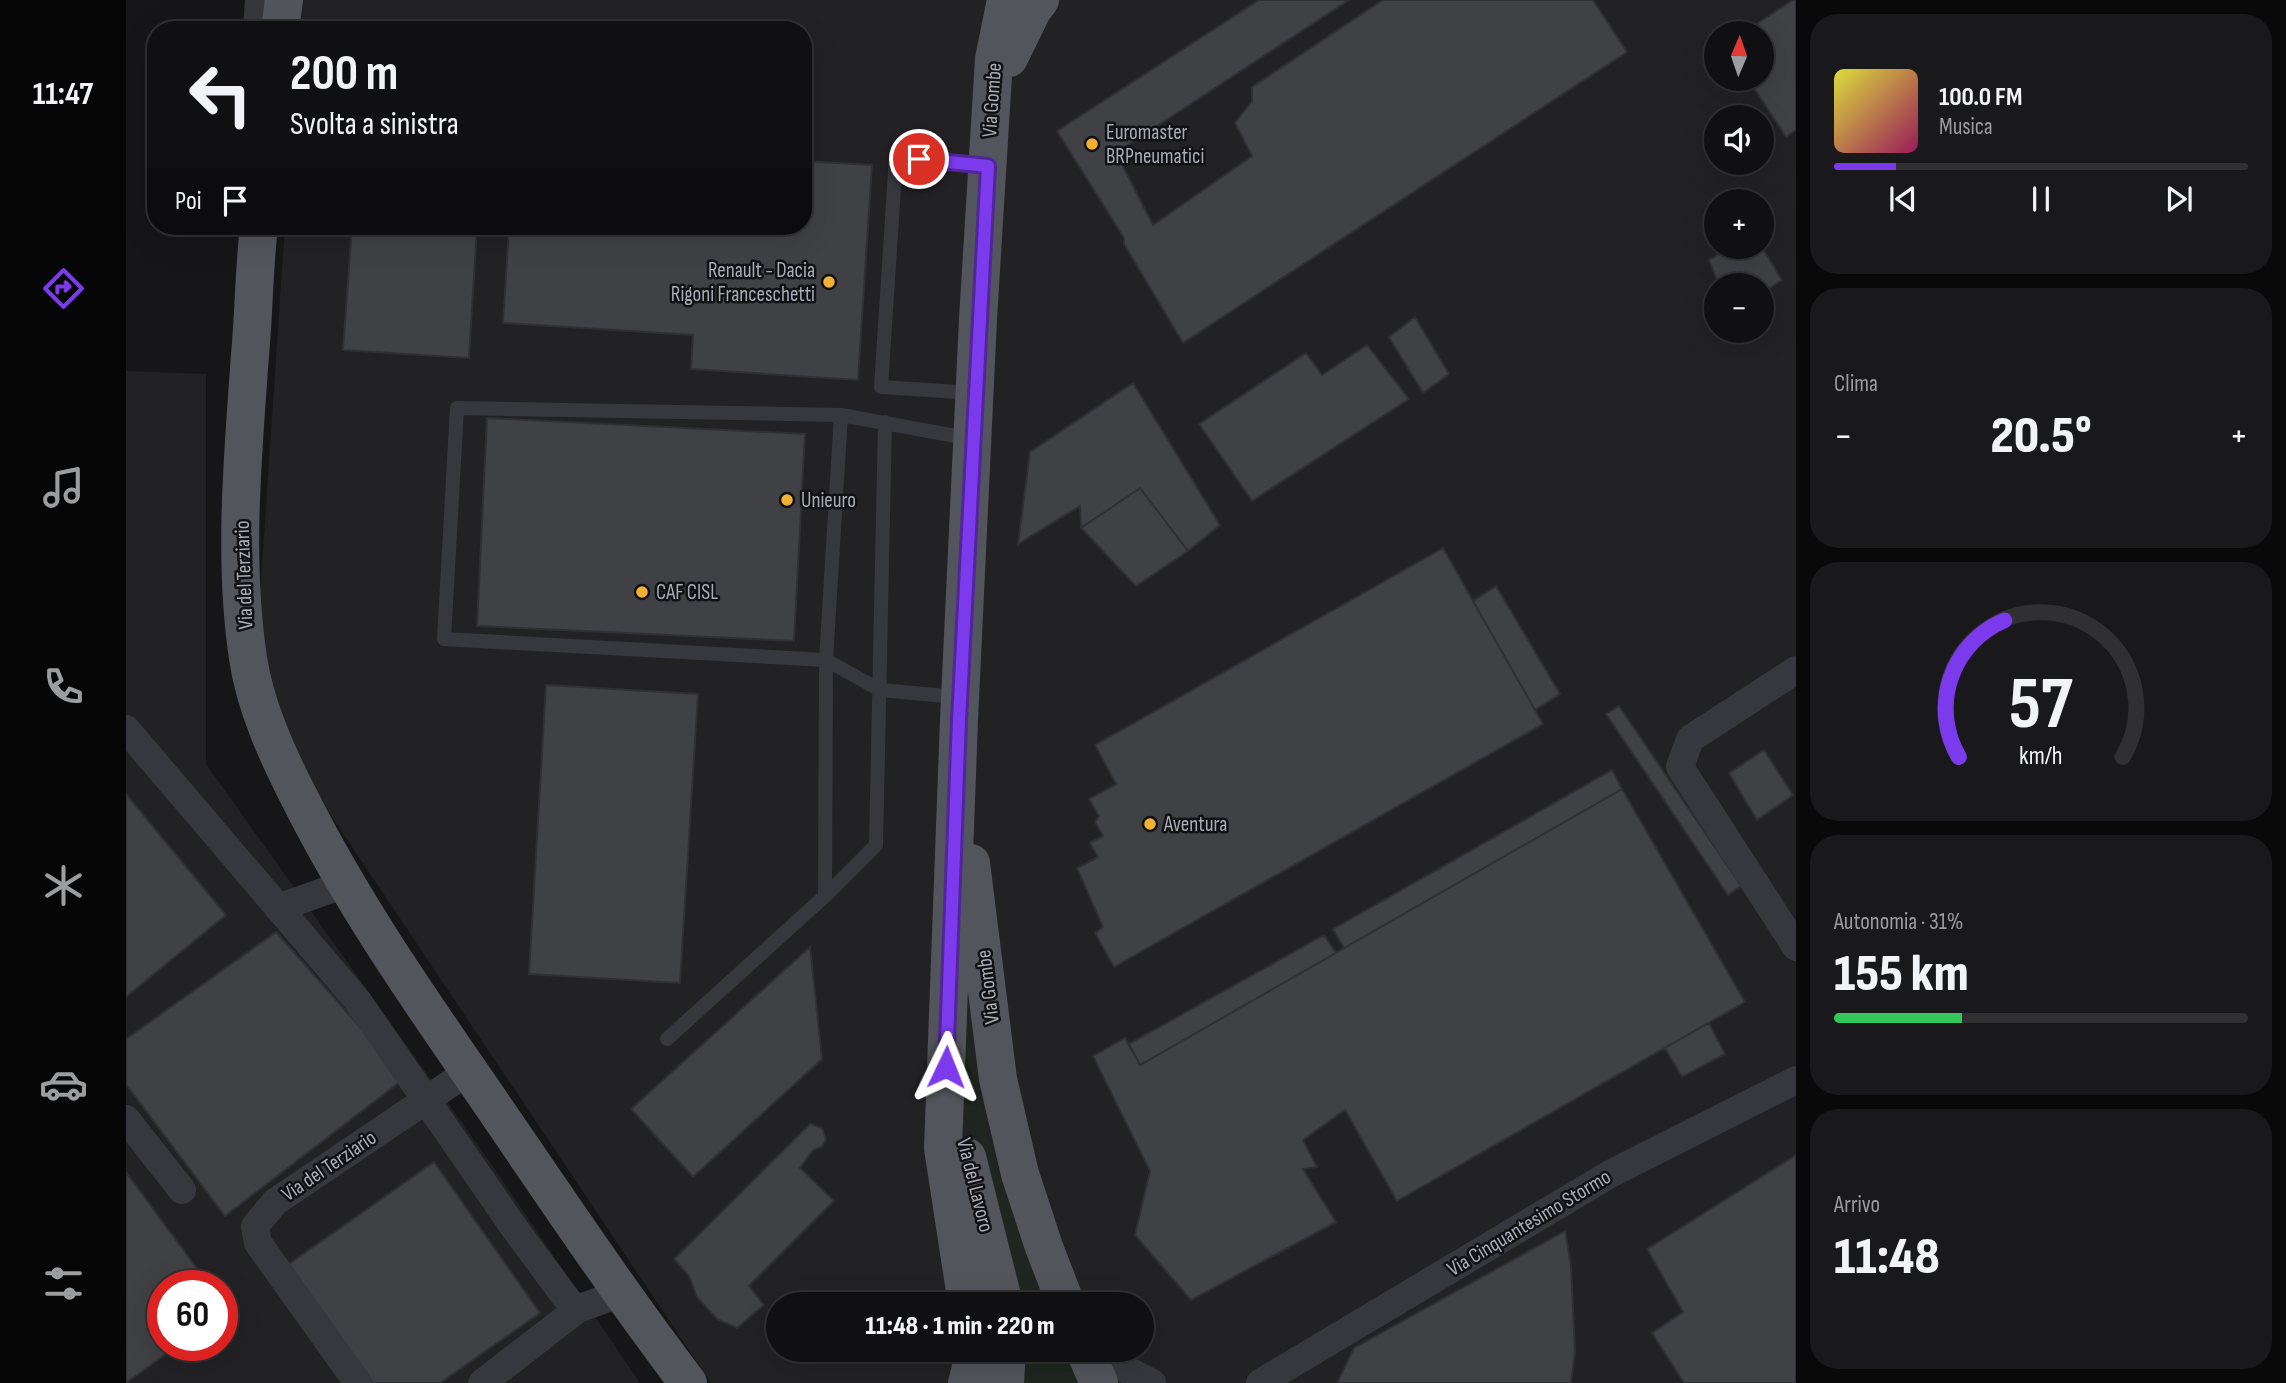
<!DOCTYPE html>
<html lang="it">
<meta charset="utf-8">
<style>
body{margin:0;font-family:"Sofia Sans Condensed",sans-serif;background:#19191b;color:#f1f3f6;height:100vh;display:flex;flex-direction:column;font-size:26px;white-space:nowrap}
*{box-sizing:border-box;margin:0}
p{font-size:23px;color:#9c9d9f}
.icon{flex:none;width:38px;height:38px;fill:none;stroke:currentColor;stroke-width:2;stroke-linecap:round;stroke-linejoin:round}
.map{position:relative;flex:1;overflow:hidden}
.panel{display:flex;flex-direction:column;gap:14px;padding:14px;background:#09090a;width:490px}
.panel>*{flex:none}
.top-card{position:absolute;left:21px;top:21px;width:665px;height:214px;border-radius:28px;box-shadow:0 7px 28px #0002,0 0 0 2px #303032;background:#101012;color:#f1f3f6;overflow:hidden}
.needle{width:46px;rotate:2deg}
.tools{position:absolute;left:1578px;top:21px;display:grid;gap:14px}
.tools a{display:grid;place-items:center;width:70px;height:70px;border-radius:50%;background:#101012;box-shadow:0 7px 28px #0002,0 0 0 2px #303032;font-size:35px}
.speed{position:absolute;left:21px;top:1270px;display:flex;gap:14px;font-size:35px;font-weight:700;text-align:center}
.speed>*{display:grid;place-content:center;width:91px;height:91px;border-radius:50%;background:#101012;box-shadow:0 7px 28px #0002,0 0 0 2px #303032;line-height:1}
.speed .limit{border:10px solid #d22;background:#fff;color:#111}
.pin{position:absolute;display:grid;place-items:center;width:60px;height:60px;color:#fff;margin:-30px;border:4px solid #fff;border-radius:50%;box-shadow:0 2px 7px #0007}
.me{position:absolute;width:77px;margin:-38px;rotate:2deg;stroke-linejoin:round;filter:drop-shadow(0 0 5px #0008)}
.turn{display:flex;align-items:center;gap:24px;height:147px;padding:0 28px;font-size:32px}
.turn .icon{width:91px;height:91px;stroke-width:2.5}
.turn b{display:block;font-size:49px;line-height:60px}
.then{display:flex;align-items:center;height:66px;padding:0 28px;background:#0003;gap:14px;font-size:26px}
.big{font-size:52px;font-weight:800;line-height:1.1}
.panel .card{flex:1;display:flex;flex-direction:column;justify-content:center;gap:10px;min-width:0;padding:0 24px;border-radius:28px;background:#19191b}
.panel .dial{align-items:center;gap:0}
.dial svg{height:182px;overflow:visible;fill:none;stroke:#303032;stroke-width:7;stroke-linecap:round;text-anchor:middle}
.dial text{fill:#f1f3f6;stroke:none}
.song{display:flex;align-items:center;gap:21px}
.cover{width:84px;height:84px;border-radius:10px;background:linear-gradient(135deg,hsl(60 70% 55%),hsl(330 70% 35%))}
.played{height:7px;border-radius:4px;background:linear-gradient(90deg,#7c3aed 15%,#303032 15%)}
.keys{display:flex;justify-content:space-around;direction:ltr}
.heat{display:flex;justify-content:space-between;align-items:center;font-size:38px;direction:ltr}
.charge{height:10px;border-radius:5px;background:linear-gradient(90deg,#34c759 31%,#303032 0)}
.trip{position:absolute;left:640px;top:1292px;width:388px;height:70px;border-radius:35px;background:#101012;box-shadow:0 7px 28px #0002,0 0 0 2px #303032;font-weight:800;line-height:70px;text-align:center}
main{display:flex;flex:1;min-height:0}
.tab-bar{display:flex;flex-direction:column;width:126px;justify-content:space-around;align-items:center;background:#060607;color:#9c9d9f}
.tab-bar .icon{width:49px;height:49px}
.tab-bar .selected{color:#7c3aed}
.tab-bar b{font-size:32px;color:#f1f3f6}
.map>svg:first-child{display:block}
.built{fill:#222225;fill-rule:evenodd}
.green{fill:#1e261f}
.building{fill:#404145;stroke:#303034;stroke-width:2}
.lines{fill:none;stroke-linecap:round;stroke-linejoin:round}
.service{stroke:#37383d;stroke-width:14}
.minor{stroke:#37383d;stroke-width:28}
.primary{stroke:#53555c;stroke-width:38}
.route-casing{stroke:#51269a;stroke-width:18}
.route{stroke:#7c3aed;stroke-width:12}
.poi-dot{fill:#f2b134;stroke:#111113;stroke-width:2.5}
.labels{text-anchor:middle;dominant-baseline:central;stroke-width:5;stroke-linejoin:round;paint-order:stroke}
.street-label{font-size:21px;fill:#a8adb8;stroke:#111113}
.poi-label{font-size:21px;fill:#a8adb8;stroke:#111113;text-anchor:start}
</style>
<main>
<nav class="tab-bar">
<b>11:47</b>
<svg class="icon selected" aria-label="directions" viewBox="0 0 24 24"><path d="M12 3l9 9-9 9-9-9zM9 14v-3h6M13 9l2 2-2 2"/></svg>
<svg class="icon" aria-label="music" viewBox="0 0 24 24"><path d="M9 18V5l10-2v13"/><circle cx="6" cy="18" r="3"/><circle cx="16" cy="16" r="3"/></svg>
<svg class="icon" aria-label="phone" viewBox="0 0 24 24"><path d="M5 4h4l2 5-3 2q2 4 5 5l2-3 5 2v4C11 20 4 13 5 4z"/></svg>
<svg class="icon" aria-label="climate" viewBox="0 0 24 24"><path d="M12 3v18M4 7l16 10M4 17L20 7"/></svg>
<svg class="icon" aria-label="car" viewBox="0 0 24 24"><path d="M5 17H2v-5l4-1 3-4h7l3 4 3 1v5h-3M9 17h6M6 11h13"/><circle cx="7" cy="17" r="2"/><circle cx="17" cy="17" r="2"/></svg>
<svg class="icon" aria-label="filters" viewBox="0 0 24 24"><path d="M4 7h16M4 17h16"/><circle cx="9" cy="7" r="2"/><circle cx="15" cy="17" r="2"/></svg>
</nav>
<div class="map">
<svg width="1670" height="1383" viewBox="0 0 1670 1383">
<rect width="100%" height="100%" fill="#161618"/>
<path class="built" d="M174 0H1670V1383H585L127 699 159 226H677V30H172ZM1591 33H1636V79H1591ZM1591 117H1636V163H1591ZM1591 201H1636V247H1591ZM1591 285H1636V331H1591ZM653 1304H1017V1349H653Z
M0 371 80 374V764L361 1158 514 1383H0ZM37 1286H96V1346H37Z"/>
<path class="green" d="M839 995 849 1073 867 1157 924 1304H891L874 1220 850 1134 828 1090Z
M894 1349H943L957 1383H896Z"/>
<path class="building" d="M1133 0H1223L990 153 1027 225 1126 156 1109 123 1126 101V87L1257 0H1467L1501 52 1057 343 998 244V238L931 131Z
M1667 0H1670V130L1660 137 1622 79H1636V33H1617Z
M677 161 746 165 732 380 565 369 567 335 377 323 383 226H677Z
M226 226H351L343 358 217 350Z
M1604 247H1636L1656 280 1636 293V285H1593L1583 260Z
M1289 317 1323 374 1297 393 1263 337Z
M1241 345 1283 399 1126 501 1073 424 1180 353 1196 375Z
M1007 383 1094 525 1062 551 1014 488 955 528 954 506 892 544 904 452Z
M361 418 679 434 668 641 351 626Z
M1014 488 1062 551 1010 586 955 528Z
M1317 548 1417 724 988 967 969 933 977 927 951 868 972 857 964 843 977 836 969 822 973 816 963 799 990 784 969 745Z
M1370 586 1434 694 1409 710 1347 601Z
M420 685 572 694 554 983 403 974Z
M1493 706 1615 886 1602 895 1480 714Z
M1638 750 1667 795 1631 820 1603 773Z
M1486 770 1496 789 1218 948 1207 929Z
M1496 789 1619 1002 1271 1201 1219 1110 1177 1140 1191 1167 1177 1169 1210 1222 1065 1300 1009 1235 1024 1171 967 1056 999 1038 1014 1065Z
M0 794 100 915 0 997Z
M150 932 279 1078 99 1216 0 1084V1039Z
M1198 935 1210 953 1014 1065 1003 1044Z
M684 947 696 1059 567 1177 505 1109Z
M1583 1023 1599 1054 1556 1077 1539 1048Z
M684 1124 696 1128 700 1140 696 1147 687 1150 674 1168 708 1201 623 1286 638 1305 611 1328 591 1319 571 1297 563 1276 548 1259Z
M1670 1155V1383H1558L1526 1333 1557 1312 1521 1249Z
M308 1162 414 1313 314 1383H247L163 1264Z
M0 1172 84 1286H37V1346H51L0 1383Z
M1439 1231 1445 1266 1449 1351 1445 1383H1211L1228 1348Z"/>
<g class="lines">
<path class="service" d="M848 393 755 387 770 157 860 166
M715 415 700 660 318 639 331 408 715 415 846 439
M699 896 700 660 754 690 832 697
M541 1039 699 896 750 845 759 422"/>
<path class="minor" d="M131 30 133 0
M1670 670 1564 739 1554 767 1670 947
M0 729 231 1000 389 1229 449 1310 498 1292
M152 908 219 884
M0 1119 56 1190
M984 1349 999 1369 1026 1383
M232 1383 132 1243 129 1226 149 1202 343 1071
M356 1383 452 1309
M1134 1383 1484 1174 1670 1080"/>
<path class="primary" d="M154 30 158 0
M883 58 907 9 914 0
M133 226C128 269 128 312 124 355 117 454 107 558 122 658 129 706 151 754 173 797 224 899 289 993 354 1087 422 1186 489 1287 562 1383
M845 863 872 1079 894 1174 918 1247 940 1304
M841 1157 878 1304
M841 1304 817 1148 833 720 852 319 868 59 880 0
M958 1349 973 1383
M841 1383 845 1368 844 1349
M879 1383 881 1349"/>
</g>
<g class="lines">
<g class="route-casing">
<path id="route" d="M793 159 862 166 833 720 820 1067"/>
</g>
<use href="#route" class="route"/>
</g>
<g class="poi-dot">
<circle cx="966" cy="144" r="7"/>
<circle cx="703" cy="282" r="7"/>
<circle cx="661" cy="500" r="7"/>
<circle cx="516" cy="592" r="7"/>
<circle cx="1024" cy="824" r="7"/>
</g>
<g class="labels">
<g class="street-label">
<text transform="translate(866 100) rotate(-86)">Via Gombe</text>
<text transform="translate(118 575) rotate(-92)">Via del Terziario</text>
<text transform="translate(862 987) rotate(-97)">Via Gombe</text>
<text transform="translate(203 1166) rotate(-34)">Via del Terziario</text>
<text transform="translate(849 1185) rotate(76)">Via del Lavoro</text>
<text transform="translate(1403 1223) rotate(-31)">Via Cinquantesimo Stormo</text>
</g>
<g class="poi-label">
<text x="980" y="132">Euromaster<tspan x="980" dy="24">BRPneumatici</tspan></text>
<text x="689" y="270" text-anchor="end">Renault - Dacia<tspan x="689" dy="24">Rigoni Franceschetti</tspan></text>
<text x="675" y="500">Unieuro</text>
<text x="530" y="592">CAF CISL</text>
<text x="1038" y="824">Aventura</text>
</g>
</g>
</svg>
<div class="tools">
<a><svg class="needle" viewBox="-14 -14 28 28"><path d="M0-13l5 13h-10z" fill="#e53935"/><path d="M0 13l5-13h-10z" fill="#9c9d9f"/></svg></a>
<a><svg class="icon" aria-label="sound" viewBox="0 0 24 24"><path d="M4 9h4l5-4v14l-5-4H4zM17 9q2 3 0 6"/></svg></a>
<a>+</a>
<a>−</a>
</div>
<div class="speed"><div class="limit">60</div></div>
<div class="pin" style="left:793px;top:159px;background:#d93025"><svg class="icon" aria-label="arrive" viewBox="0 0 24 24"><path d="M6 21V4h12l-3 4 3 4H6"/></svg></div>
<svg class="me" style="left:820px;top:1067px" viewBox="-20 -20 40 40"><path d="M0-17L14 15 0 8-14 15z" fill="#7c3aed" stroke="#fff" stroke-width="4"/></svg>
<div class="trip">11:48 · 1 min · 220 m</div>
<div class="top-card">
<div class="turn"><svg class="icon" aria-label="left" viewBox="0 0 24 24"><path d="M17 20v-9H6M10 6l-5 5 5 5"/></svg><div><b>200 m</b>Svolta a sinistra</div></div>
<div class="then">Poi<svg class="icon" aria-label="arrive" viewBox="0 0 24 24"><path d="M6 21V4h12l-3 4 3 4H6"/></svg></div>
</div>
</div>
<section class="panel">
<div class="card">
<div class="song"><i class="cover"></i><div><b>100.0 FM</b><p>Musica</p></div></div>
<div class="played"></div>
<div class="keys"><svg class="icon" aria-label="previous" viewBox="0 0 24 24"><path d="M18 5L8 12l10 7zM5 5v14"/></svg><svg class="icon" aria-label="pause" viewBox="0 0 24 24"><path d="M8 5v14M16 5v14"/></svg><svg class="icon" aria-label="next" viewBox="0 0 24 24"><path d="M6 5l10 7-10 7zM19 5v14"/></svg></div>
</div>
<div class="card"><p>Clima</p>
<div class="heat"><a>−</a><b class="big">20.5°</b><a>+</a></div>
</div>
<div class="card dial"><svg viewBox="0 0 100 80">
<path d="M14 69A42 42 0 1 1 86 69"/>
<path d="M14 69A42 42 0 0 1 34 9" stroke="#7c3aed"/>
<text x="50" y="56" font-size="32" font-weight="700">57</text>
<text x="50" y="72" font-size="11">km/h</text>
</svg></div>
<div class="card"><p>Autonomia · 31%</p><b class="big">155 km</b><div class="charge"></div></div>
<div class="card"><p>Arrivo</p><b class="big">11:48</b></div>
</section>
</main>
